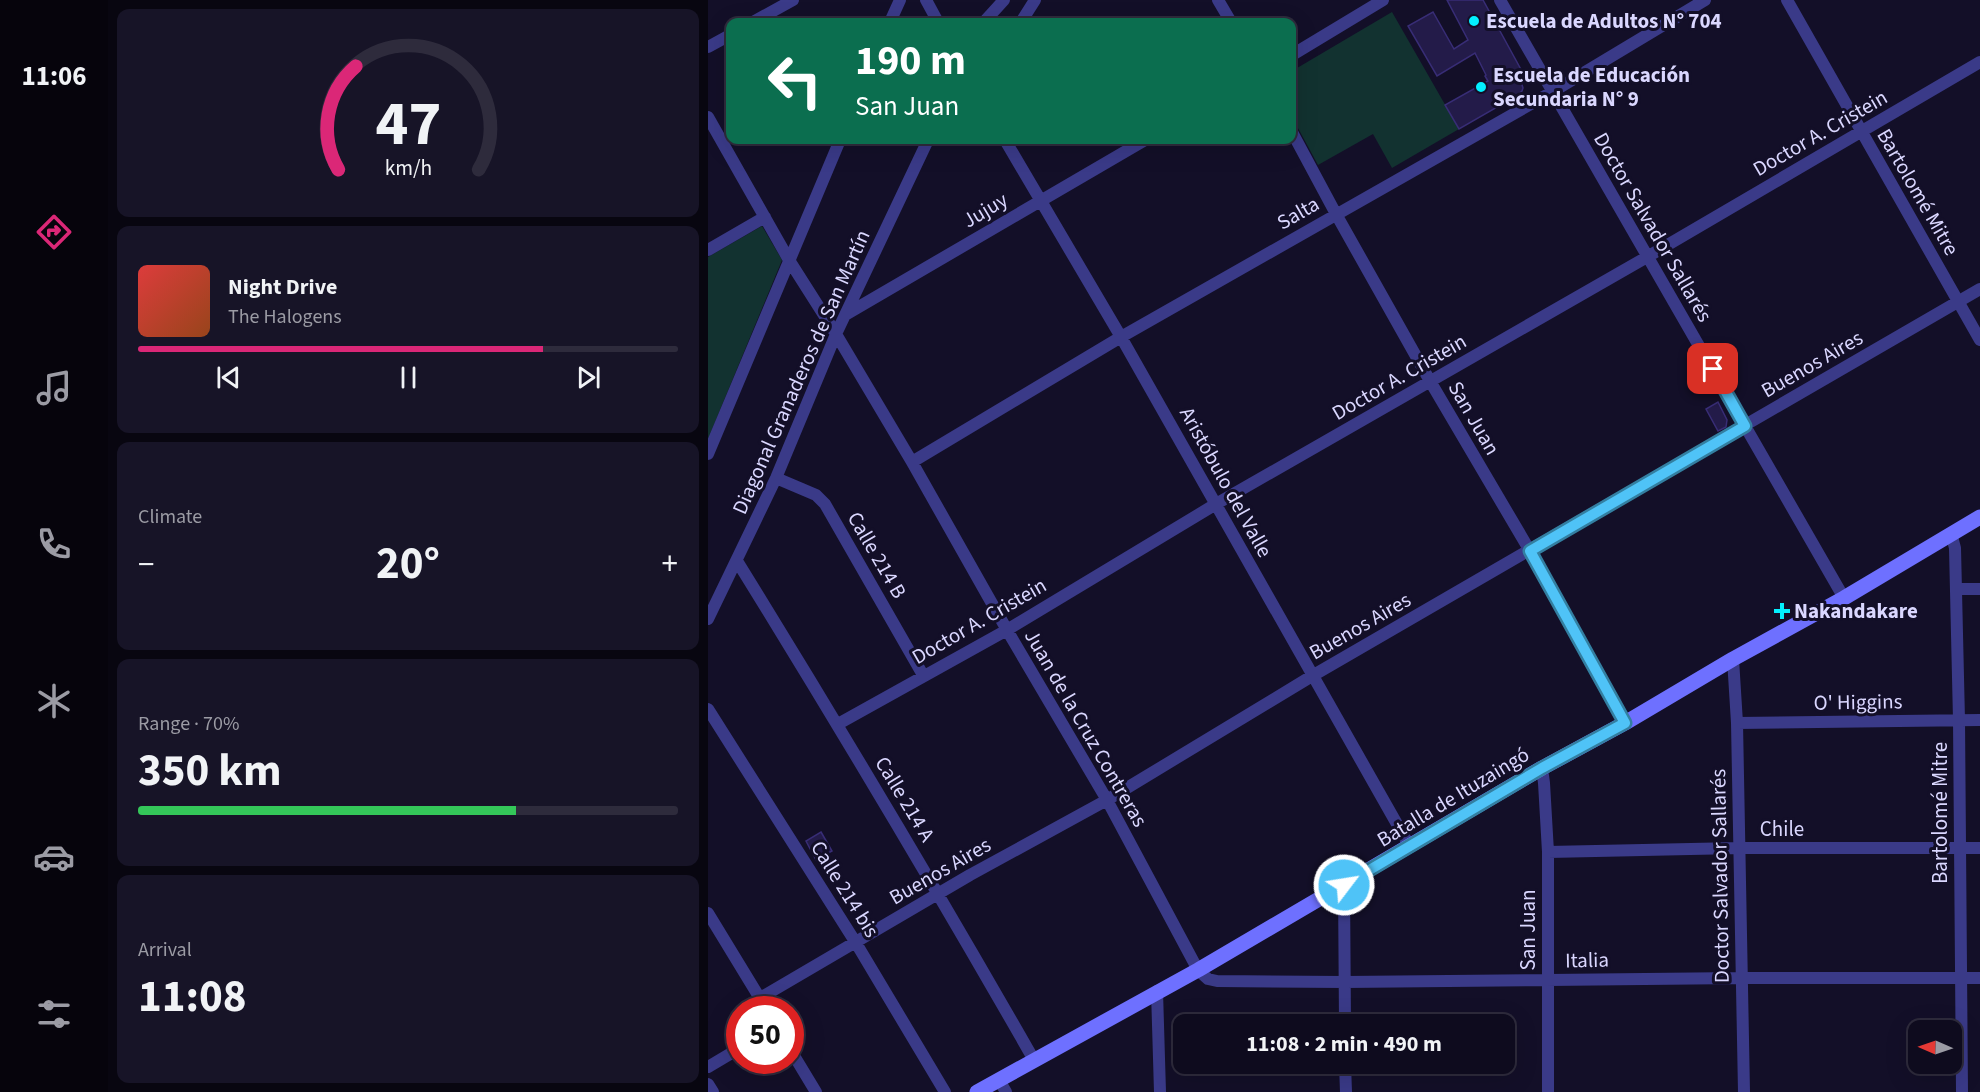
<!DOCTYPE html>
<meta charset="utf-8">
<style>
body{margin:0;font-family:"Source Sans 3",sans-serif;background:#171427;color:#f1f3f6;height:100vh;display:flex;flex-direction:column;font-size:22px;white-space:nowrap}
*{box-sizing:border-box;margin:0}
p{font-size:20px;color:#9b9ba4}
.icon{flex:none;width:33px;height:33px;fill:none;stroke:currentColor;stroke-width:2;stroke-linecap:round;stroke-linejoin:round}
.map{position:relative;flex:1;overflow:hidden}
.details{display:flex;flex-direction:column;gap:9px;padding:9px;background:#080610;width:600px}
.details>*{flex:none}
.top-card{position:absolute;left:18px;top:18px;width:570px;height:126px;border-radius:12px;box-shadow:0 6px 24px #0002,0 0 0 2px #2e2b3c;background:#0b6e4f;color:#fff;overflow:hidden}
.needle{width:39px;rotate:272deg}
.tools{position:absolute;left:1200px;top:1020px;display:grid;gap:12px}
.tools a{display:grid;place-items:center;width:54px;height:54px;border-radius:12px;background:#0e0b1e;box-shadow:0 6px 24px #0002,0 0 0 2px #2e2b3c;font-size:30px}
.speed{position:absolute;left:18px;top:996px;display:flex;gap:12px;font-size:30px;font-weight:700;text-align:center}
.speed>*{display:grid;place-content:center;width:78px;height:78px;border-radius:50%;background:#0e0b1e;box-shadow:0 6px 24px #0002,0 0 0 2px #2e2b3c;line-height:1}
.speed .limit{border:9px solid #d22;background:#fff;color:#111}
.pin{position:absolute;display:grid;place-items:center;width:51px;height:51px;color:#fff;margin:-26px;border-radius:12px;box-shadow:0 3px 9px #0006}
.me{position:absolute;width:66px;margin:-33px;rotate:59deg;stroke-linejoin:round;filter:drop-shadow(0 0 4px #0008)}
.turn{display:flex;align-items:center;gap:21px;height:126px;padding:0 30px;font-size:27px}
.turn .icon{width:78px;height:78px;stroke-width:2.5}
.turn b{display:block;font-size:42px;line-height:51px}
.big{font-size:45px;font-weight:700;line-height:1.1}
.details .tile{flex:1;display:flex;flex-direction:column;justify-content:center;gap:9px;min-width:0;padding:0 21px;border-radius:12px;background:#171427}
.details .dial{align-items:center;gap:0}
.dial svg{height:156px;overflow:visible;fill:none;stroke:#2e2b3c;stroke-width:7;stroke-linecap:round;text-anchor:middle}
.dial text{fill:#f1f3f6;stroke:none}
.song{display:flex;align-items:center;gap:18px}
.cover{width:72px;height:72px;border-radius:9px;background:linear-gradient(135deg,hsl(0 70% 55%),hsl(20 70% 35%))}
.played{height:6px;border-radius:3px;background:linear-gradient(90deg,#db2777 75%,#2e2b3c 75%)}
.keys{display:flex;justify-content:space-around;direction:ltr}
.heat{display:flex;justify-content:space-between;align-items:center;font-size:33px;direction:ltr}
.charge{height:9px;border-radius:4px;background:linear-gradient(90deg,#34c759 70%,#2e2b3c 0)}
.trip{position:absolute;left:465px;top:1014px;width:342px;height:60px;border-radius:12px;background:#0e0b1e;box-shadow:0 6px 24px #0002,0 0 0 2px #2e2b3c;font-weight:700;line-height:60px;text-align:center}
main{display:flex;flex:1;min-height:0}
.dock{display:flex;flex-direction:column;width:108px;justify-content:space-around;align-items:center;background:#06040c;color:#9b9ba4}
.dock .icon{width:42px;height:42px}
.dock .selected{color:#db2777}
.dock b{font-size:27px;color:#f1f3f6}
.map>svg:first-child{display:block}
.green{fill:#123230}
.building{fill:#231b49;stroke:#382d76;stroke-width:1.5}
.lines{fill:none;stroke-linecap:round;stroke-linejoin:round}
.street{stroke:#3a3a88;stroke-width:12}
.secondary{stroke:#6e70ff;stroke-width:15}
.route-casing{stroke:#337fa1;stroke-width:15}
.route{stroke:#4fc3f7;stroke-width:10}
.poi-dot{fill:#03f0ff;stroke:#130f28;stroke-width:2}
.labels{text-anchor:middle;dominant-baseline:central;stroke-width:6;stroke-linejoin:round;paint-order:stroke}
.poi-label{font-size:21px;font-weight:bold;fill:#dad7ff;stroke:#130f28;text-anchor:start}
.street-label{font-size:21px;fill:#dad7ff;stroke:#130f28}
</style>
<main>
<nav class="dock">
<b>11:06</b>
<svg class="icon selected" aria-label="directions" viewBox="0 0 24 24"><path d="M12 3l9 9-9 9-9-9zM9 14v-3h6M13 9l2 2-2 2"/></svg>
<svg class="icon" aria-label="music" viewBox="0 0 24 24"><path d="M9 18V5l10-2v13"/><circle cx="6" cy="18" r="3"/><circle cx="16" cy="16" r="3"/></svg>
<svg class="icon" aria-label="phone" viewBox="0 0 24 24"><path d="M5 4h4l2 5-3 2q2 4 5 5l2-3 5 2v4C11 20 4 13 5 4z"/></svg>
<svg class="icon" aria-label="climate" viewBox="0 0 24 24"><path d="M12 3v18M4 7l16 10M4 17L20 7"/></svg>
<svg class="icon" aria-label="car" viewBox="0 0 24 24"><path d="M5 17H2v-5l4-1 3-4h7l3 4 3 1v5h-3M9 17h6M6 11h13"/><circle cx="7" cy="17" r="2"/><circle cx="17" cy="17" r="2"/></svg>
<svg class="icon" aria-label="filters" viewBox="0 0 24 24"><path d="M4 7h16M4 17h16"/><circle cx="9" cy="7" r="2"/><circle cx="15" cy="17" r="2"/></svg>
</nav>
<section class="details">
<div class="tile dial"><svg viewBox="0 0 100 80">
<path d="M14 69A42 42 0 1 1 86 69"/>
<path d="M14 69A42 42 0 0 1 23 16" stroke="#db2777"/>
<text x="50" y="56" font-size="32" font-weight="700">47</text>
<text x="50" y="72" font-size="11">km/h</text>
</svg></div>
<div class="tile">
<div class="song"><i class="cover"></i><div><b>Night Drive</b><p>The Halogens</p></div></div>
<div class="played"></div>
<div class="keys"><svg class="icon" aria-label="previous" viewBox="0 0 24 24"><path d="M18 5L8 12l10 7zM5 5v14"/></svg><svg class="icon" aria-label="pause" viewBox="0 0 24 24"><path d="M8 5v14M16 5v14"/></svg><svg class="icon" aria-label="next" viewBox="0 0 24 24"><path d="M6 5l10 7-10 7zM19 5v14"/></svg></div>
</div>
<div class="tile"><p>Climate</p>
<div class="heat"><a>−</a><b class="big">20°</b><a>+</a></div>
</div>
<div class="tile"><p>Range · 70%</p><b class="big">350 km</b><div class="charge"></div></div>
<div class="tile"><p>Arrival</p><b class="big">11:08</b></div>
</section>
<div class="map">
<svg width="1272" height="1092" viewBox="0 0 1272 1092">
<rect width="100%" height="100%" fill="#130f28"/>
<path class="green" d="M684 12 751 129 684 168 665 134 610 165 584 117V71Z
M54 226 74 260 0 439V257Z"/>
<path class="building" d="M739 0H775L816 75 812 78 815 88 814 91 805 98 751 129 737 105 780 81 777 76 778 75 767 53 729 76 700 26 725 12 746 49 760 40Z
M1010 402 1019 420 1018 427 1010 431 998 409Z
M113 832 124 851 108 860 98 841Z"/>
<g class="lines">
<path class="street" d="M218 0 230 22
M510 0 523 22
M792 0 1136 598
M1079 0 1272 340
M45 22 85 0
M182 22 192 0
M276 22 296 0
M313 22 327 0
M0 47 22 35
M584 55 675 0
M0 117 81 260 128 334 204 462 299 630 399 800 490 970 500 979 509 981 637 982 1033 978H1272
M584 132 628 214 722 381 822 551 917 723
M297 140 413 337 702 847
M0 250 57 217
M137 315 437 140
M0 454 132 140
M204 462 413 337 844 92 997 0
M68 478 108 495 117 504 215 675
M1243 533 1247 548 1251 720 1254 1092
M29 561C131 726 230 892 326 1060
M1248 589H1272
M0 619 68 478 128 334 220 140
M1025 659 1029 723 1036 1092
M0 709 148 943 237 1092
M1029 723 1272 720
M130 724 299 630 508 504 939 257 1272 62
M834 768 836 783 840 852V1092
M840 852 1030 848H1272
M636 885 637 1024
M0 913 59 1010
M449 991 452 1092
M52 998 262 875 399 800 604 676 1272 289
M82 1049 108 1092
M637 1064 638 1092
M0 1067 32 1048
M291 1080 298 1092
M0 1084 5 1092"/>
<path class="secondary" d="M269 1092 490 970 834 768 917 723 1025 659 1136 598 1272 517"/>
</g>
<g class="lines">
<g class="route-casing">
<path id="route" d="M636 885 834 768 917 723 822 551 1037 426 1005 369"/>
</g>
<use href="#route" class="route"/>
</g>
<g class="poi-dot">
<circle cx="766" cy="21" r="6"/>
<circle cx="773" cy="87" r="6"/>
<path d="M1071 602h6v6h6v6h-6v6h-6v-6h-6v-6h6z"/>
</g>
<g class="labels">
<g class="poi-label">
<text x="778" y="21">Escuela de Adultos N° 704</text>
<text x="785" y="75">Escuela de Educación<tspan x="785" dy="24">Secundaria N° 9</tspan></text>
<text x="1086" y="611">Nakandakare</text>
</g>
<g class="street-label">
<text transform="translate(1112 133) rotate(-30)">Doctor A. Cristein</text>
<text transform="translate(1210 192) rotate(60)">Bartolomé Mitre</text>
<text transform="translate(277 210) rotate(-31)">Jujuy</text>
<text transform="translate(590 213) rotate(-30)">Salta</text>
<text transform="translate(945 227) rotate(60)">Doctor Salvador Sallarés</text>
<text transform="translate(1104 364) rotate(-30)">Buenos Aires</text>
<text transform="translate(93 372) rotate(-66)">Diagonal Granaderos de San Martín</text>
<text transform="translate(691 377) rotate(-30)">Doctor A. Cristein</text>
<text transform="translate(766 418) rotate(60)">San Juan</text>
<text transform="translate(518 482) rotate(61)">Aristóbulo del Valle</text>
<text transform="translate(169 555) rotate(60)">Calle 214 B</text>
<text transform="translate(271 621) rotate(-30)">Doctor A. Cristein</text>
<text transform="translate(652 626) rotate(-30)">Buenos Aires</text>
<text transform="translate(1150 702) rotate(-1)">O' Higgins</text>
<text transform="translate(378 728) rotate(60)">Juan de la Cruz Contreras</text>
<text transform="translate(745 797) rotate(-31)">Batalla de Ituzaingó</text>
<text transform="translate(197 799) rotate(59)">Calle 214 A</text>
<text transform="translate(1232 813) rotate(-90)">Bartolomé Mitre</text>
<text x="1074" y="829">Chile</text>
<text transform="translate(232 871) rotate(-30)">Buenos Aires</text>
<text transform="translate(1012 876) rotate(-91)">Doctor Salvador Sallarés</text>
<text transform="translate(137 889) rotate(58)">Calle 214 bis</text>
<text transform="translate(820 930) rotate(-90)">San Juan</text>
<text transform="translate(879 960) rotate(-1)">Italia</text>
</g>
</g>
</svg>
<div class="tools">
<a><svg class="needle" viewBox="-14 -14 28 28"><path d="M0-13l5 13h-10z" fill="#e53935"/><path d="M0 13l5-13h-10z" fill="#9b9ba4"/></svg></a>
</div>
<div class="speed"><div class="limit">50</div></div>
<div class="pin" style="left:1005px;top:369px;background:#d93025"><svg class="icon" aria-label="arrive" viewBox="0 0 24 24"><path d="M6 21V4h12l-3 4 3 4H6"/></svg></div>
<svg class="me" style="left:636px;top:885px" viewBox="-20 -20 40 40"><circle r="17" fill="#4fc3f7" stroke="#fff" stroke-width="3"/><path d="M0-11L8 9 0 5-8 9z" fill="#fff"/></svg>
<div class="trip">11:08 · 2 min · 490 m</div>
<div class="top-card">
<div class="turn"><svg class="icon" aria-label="left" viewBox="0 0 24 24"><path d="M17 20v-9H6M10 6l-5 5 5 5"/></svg><div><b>190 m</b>San Juan</div></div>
</div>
</div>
</main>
